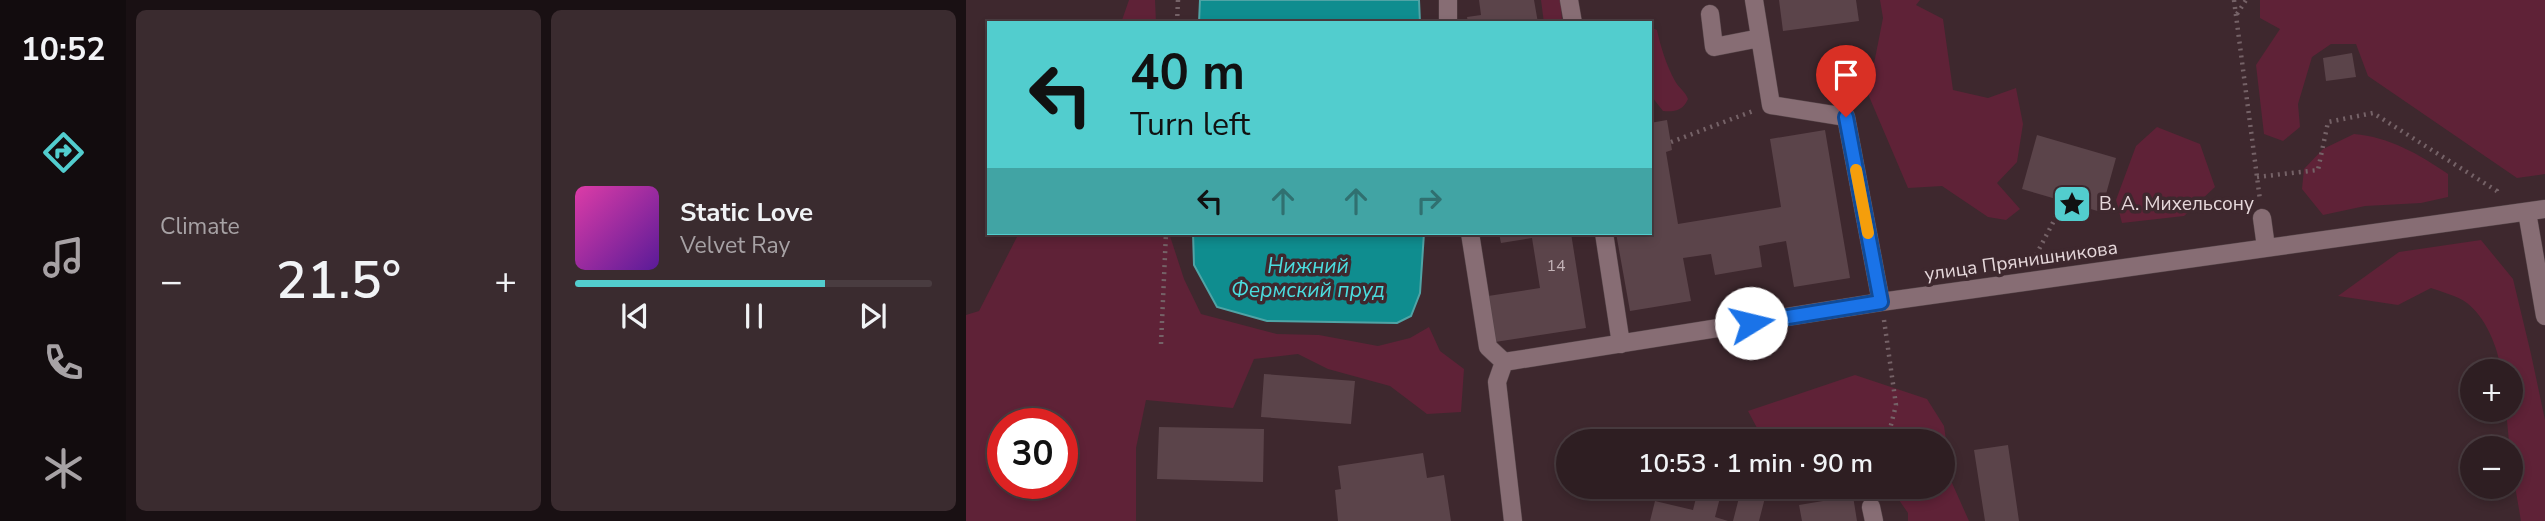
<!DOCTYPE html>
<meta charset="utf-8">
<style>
body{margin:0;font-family:"Nunito Sans",sans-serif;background:#3a2b2f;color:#f1f3f6;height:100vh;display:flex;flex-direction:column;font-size:26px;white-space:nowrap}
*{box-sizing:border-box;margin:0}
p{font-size:23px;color:#a7a2a5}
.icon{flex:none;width:38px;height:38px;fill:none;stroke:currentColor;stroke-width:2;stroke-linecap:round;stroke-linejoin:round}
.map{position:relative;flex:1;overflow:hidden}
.sheet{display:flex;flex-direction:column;gap:10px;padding:10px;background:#191013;width:840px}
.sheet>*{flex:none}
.hud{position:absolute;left:21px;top:21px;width:665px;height:214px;border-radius:0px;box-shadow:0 4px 10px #0003,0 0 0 2px #493c40;background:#52cdce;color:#111;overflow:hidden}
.tools{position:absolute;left:1494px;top:359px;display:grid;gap:14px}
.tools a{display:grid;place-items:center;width:63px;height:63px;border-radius:50%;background:#2e1e22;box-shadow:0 4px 10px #0003,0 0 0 2px #493c40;font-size:35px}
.speed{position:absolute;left:21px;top:408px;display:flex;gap:14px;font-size:35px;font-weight:700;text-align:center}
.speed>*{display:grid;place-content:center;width:91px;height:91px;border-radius:50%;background:#2e1e22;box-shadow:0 4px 10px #0003,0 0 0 2px #493c40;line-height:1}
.speed .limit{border:10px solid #d22;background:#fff;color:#111}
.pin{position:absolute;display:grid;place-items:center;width:60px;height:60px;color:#fff;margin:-72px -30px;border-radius:50% 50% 50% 0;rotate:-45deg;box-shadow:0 0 7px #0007}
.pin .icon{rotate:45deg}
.me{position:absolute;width:77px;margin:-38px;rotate:81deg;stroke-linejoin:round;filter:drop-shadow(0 0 5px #0008)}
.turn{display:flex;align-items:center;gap:24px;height:147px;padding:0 28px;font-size:32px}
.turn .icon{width:91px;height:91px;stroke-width:2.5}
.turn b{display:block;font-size:49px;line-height:60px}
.lanes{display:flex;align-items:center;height:66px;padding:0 28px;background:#0003;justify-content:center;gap:35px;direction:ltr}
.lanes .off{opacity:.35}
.big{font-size:52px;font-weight:600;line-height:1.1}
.sheet .widget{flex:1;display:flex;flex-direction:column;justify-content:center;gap:10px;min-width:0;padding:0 24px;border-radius:10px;background:#3a2b2f}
.song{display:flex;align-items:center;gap:21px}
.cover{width:84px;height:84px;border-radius:10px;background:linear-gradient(135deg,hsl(320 70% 55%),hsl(270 70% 35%))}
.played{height:7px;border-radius:4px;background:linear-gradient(90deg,#52cdce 70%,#493c40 70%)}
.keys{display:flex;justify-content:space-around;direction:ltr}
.heat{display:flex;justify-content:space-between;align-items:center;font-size:38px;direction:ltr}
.sheet .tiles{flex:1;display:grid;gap:10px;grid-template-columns:repeat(2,1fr)}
.trip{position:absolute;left:590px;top:429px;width:399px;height:70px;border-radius:35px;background:#2e1e22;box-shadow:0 4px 10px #0003,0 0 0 2px #493c40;font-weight:600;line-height:70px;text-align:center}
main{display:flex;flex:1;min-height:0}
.menu{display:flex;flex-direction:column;width:126px;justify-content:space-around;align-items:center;background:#120c0e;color:#a7a2a5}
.menu .icon{width:49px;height:49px}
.menu .current{color:#52cdce}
.menu b{font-size:32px;color:#f1f3f6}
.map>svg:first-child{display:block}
.green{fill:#5f2237;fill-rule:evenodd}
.water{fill:#0f8d8f;stroke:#50a4a6;stroke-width:2}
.building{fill:#5b444a}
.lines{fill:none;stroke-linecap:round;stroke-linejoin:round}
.minor-casing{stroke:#564549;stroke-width:19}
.path{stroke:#756267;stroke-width:4.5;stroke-dasharray:2 5;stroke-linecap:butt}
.minor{stroke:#876d74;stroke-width:18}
.route-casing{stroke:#114b97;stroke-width:18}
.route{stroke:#1a73e8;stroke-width:12}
.slow{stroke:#f59e0b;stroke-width:12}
.labels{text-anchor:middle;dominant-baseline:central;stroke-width:7;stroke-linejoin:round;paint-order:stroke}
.number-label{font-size:16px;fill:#c3b3b7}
.poi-label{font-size:19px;fill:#e6d8db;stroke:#3e282e;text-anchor:start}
.street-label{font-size:19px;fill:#e6d8db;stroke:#3e282e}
.water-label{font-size:21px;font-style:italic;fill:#4bdddf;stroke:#3e282e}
</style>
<main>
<nav class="menu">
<b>10:52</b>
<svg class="icon current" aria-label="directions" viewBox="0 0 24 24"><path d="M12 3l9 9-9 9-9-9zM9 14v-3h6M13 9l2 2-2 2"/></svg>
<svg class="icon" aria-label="music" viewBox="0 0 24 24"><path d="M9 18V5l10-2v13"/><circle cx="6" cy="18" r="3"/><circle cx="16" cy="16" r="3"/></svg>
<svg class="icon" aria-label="phone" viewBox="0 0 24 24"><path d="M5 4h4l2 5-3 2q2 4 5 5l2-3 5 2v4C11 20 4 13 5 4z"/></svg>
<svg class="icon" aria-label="climate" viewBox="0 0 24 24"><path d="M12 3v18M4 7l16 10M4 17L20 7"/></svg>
</nav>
<section class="sheet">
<div class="tiles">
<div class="widget"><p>Climate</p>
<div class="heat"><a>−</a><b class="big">21.5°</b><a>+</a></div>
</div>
<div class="widget">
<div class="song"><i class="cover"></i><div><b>Static Love</b><p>Velvet Ray</p></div></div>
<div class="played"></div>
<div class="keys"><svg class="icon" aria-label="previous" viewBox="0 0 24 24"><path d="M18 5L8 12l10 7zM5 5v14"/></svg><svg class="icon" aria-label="pause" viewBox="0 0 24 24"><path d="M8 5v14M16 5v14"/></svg><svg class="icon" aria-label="next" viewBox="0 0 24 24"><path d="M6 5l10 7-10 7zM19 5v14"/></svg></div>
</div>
</div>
</section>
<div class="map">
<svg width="1579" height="521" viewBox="0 0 1579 521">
<rect width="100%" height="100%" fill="#3e282e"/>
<path class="green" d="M163 0H189L190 23H155Z
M575 0H595L596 23H578Z
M914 0H954L950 5 977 19 987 90 1022 98 1050 88 1057 124 1051 162 1031 183 1054 209 1040 220 1022 217 976 186 942 188 902 94 917 18Z
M1294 0H1579V174L1551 178 1402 76 1390 44H1365L1346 57 1332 104 1334 127 1317 141 1298 134 1290 65 1314 29 1294 18Z
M684 27 691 30C695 48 700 64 709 81 713 88 719 91 722 99 717 111 708 112 697 111L686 97Z
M1191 127 1234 144 1249 187 1218 216 1156 223 1150 200 1170 146Z
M1388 134C1423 137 1453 154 1482 174V197L1455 203 1399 206 1357 215 1336 189 1338 169 1357 149Z
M53 233H203L218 279 235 314 311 334 353 335 412 346 444 338 463 327 474 351 498 369 495 412 461 414 424 386 362 369 332 354 288 359 267 408 180 400 170 448V521H0V315L13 311ZM37 424H96V483H37Z
M1515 240 1547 279 1565 354 1579 420V521H1555L1545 463 1540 410H1545V371H1535C1532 347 1520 318 1501 303 1492 296 1476 292 1465 288L1432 305 1372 296 1433 252Z
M889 375 961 399 978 426 986 483 1003 521H942V513L924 487 976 486V441H798L782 411Z"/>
<path class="water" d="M234 0H453L454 23H233Z
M227 233H458L454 293 445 316 431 323 301 321 251 307 228 265Z"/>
<path class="building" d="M513 0H568L572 23H502L501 17 515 15Z
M813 0H890L893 21 817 31Z
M1386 53 1390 77 1360 81 1357 58Z
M701 120 706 150 700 152 712 224 815 207 804 139 859 130 884 278 828 287 820 241 793 246 796 267 749 275 745 254 717 258 725 301 664 311 650 233H684V123Z
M1071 135 1150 158 1135 212 1056 189Z
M533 233H605L620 328 529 342 522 296 574 288 566 238 535 243Z
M298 374 389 381 385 424 295 417Z
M193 427 298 429 297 482 191 479Z
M1042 445 1053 521H1019L1008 450Z
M457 453 461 478 478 475 485 521H372L369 490 375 489 372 466Z
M733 486H757L749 517 762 521H684L689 501 727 510Z
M776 486H802L793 521H767Z
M887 496 891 521H836L833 505Z"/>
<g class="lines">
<g class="minor-casing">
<path id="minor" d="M482 0V23
M603 0 607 23
M788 0 805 105 880 117 915 302
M744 14 748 47 794 38
M1561 212 1579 316
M1296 218 1300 247
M504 233 522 347 538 362
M638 233 655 344
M538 362 915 302 1579 209
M538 362 531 382 547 521
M905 507 908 521"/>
</g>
<path class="path" d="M1268 0 1294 200
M1271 14 1280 0
M211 23 212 0
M705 142 787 111
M1291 177 1352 170 1362 122 1407 113 1531 191 1532 195
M1070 255 1092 213 1096 200
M918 320 930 405 921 441
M195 344 200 233"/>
<use href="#minor" class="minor"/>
</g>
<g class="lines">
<g class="route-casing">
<path id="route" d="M785 323 915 302 880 117"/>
</g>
<use href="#route" class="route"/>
<path class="slow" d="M890 170 902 233"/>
</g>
<defs>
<g id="sight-square" transform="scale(2.0125)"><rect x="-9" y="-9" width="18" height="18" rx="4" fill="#52cdce" stroke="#3e282e"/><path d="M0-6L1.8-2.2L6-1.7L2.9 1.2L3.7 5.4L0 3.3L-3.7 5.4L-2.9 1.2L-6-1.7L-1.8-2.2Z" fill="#111"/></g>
</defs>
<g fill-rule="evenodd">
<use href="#sight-square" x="1106" y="204"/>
</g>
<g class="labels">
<g class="number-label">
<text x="590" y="266">14</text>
</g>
<g class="poi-label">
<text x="1133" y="204">В. А. Михельсону</text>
</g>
<g class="street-label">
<text transform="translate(1055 261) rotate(-8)">улица Прянишникова</text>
</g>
<g class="water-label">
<text x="342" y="266">Нижний<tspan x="342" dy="24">Фермский пруд</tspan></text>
</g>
</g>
</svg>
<div class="tools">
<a>+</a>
<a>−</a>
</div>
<div class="speed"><div class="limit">30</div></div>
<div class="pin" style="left:880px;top:117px;background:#d93025"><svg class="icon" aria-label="arrive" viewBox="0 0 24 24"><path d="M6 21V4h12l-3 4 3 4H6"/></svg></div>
<svg class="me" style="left:785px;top:323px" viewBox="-20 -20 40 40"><circle r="19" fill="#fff"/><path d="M0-13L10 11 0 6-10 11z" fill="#1a73e8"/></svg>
<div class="trip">10:53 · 1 min · 90 m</div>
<div class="hud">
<div class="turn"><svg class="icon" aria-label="left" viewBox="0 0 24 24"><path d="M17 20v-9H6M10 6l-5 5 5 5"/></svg><div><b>40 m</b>Turn left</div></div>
<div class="lanes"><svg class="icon" aria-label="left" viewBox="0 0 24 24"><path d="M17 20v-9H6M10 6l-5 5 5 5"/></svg><svg class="icon off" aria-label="ahead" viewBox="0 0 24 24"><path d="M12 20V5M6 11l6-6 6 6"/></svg><svg class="icon off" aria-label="ahead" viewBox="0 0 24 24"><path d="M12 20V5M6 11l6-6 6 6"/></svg><svg class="icon off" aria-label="right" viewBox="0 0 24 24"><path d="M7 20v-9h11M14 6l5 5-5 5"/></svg></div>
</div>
</div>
</main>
